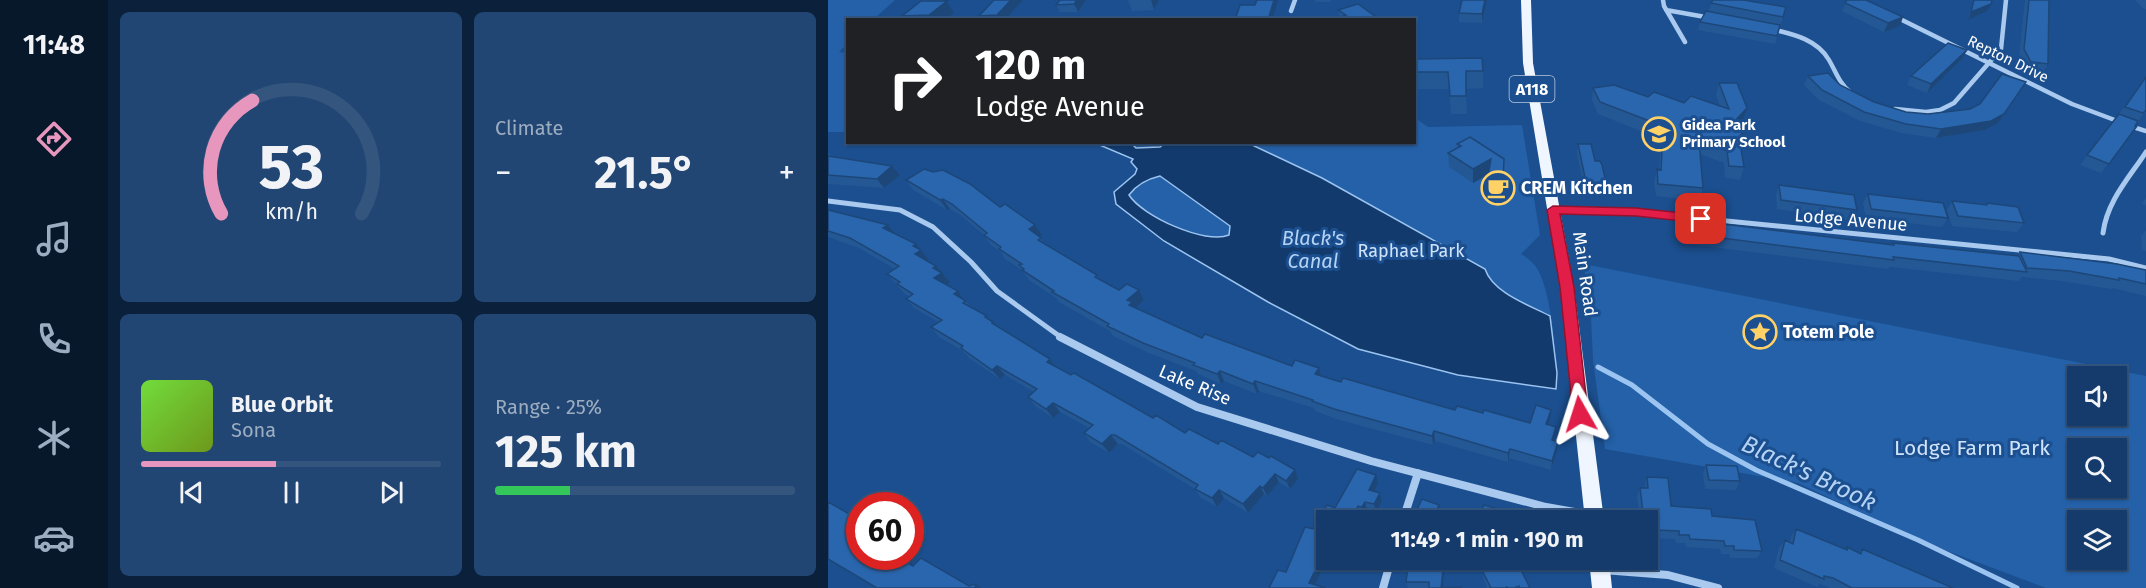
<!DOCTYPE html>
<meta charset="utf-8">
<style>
body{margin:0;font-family:"Fira Sans",sans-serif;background:#214673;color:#f1f3f6;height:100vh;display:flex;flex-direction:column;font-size:22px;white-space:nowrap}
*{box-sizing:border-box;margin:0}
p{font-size:20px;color:#9dadc1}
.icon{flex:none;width:33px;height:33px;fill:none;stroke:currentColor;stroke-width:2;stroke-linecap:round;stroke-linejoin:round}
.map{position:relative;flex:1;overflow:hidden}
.panel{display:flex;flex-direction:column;gap:12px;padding:12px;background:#0b203b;width:720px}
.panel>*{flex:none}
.banner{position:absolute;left:18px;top:18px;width:570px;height:126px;border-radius:0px;box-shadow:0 2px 4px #0004,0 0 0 2px #33557e;background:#202124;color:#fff;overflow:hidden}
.tools{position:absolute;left:1239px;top:366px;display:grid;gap:12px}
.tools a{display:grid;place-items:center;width:60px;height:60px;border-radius:0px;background:#143b6b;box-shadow:0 2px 4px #0004,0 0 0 2px #33557e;font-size:30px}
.speed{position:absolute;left:18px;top:492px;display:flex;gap:12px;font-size:30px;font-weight:700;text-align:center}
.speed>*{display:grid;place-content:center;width:78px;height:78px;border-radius:50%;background:#143b6b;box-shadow:0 2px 4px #0004,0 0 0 2px #33557e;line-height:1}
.speed .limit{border:9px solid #d22;background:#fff;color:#111}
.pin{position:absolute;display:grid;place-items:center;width:51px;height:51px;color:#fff;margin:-26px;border-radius:12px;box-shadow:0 3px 9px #0006}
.me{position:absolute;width:66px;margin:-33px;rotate:354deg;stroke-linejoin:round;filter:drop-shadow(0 0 4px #0008)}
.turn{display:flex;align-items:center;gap:21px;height:126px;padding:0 30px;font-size:27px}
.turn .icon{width:78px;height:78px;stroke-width:2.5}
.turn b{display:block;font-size:42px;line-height:51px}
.big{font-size:45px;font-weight:700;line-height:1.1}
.panel .tile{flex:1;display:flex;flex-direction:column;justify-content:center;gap:9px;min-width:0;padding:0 21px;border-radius:9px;background:#214673}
.panel .dial{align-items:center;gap:0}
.dial svg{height:156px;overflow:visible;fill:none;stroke:#33557e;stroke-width:7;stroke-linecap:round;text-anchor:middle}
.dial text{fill:#f1f3f6;stroke:none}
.song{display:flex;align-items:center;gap:18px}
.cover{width:72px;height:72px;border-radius:9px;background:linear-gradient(135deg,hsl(100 70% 55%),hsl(80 70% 35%))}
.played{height:6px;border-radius:3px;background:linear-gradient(90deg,#e797bd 45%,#33557e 45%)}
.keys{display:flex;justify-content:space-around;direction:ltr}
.heat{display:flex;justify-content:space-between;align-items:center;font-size:33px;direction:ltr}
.charge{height:9px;border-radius:4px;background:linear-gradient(90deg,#34c759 25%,#33557e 0)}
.panel .tiles{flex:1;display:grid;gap:12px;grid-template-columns:repeat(2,1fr)}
.trip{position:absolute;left:488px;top:510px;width:342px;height:60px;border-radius:0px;background:#143b6b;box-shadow:0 2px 4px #0004,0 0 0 2px #33557e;font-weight:700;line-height:60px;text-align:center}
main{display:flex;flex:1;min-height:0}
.tabs{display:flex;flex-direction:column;width:108px;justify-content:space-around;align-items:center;background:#08182b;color:#9dadc1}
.tabs .icon{width:42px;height:42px}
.tabs .active{color:#e797bd}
.tabs b{font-size:27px;color:#f1f3f6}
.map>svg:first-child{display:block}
.green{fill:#2461a8;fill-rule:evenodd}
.water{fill:#123a6d;stroke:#9cc4f0;stroke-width:1.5;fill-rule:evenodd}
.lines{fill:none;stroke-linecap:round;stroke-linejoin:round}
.stream{stroke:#9cc4f0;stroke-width:5}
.minor-far2{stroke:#a9c9ee;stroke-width:4.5}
.minor-far1{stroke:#a9c9ee;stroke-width:5}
.minor{stroke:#a9c9ee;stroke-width:8}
.primary{fill:#f0f6ff;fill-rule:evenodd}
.wall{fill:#245895}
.shaded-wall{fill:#1d4779}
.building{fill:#2a66ad;stroke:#1d4779;stroke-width:1.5}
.route{fill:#e11d48;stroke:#92132f;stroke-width:1.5}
.labels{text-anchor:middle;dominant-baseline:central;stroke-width:6;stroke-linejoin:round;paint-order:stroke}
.far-street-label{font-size:15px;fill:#fff;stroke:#1b4f8f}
.far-poi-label{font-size:15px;font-weight:bold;fill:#fff;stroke:#1b4f8f;text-anchor:start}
.shield{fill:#1b4f8f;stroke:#bbcadd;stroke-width:1.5}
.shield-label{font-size:16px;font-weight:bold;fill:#fff}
.poi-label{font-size:18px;font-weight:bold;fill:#fff;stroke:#1b4f8f;text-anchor:start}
.street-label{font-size:18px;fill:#fff;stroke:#1b4f8f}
.park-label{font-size:18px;fill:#cfe3fa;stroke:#1b4f8f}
.water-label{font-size:20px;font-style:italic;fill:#b5d3f5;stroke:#1b4f8f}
.near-park-label{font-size:21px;fill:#cfe3fa;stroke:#1b4f8f}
.near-water-label{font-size:24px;font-style:italic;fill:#b5d3f5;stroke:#1b4f8f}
</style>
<main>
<nav class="tabs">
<b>11:48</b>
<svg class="icon active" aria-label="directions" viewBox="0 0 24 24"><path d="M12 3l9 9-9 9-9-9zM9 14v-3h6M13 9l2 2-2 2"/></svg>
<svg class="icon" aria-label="music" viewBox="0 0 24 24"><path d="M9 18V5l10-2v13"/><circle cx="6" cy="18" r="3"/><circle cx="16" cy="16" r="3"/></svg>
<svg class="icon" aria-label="phone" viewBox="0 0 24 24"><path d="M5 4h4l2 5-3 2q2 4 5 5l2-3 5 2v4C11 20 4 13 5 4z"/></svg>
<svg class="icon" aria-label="climate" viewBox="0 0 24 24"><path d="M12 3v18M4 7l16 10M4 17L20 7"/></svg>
<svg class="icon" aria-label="car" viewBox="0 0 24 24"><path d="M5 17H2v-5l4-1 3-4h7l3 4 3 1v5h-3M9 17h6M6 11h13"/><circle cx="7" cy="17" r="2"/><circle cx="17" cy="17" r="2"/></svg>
</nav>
<section class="panel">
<div class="tiles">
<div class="tile dial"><svg viewBox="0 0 100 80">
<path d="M14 69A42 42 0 1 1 86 69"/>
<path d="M14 69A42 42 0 0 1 30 11" stroke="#e797bd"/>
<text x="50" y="56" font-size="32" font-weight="700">53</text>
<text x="50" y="72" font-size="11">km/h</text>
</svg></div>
<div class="tile"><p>Climate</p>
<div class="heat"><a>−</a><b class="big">21.5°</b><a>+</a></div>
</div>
<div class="tile">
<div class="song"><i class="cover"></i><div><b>Blue Orbit</b><p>Sona</p></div></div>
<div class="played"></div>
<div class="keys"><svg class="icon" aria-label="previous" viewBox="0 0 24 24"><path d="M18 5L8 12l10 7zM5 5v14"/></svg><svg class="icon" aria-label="pause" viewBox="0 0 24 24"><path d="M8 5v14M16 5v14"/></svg><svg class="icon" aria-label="next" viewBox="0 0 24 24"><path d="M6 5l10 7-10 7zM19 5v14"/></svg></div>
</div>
<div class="tile"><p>Range · 25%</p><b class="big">125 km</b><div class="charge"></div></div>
</div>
</section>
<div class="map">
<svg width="1318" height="588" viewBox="0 0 1318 588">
<rect width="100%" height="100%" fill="#1b4f8f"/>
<path class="green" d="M0 0H67L46 19 20 20 19 44 11 52 19 53V132H0Z
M587 118 600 127 694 125 712 235 693 254C700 258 706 263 710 270 724 295 729 361 728 389L630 375 530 349 440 302 336 241 288 204 286 192 307 174 309 169 303 162 305 159 267 143 586 142Z
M756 264 1318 376V588H1218L1090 540 970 483 777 449 765 360 762 296 759 291ZM1250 376H1288V416H1250ZM1250 448H1288V488H1250ZM1250 520H1288V560H1250Z"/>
<path class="water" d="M267 143H303L308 148 332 147 337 143H420L494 178 657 269C665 293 701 305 722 316L729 373 728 389 630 375 530 349 440 302 336 241 288 204 286 192 307 174 309 169 303 162 305 159ZM332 176 402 226 401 235C378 245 314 216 301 195 309 184 319 179 332 176Z"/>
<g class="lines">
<path class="stream" d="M770 367 804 385 880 444 928 470 1090 540 1189 588"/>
<path class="minor-far2" d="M835 0 836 6 857 42
M838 10 883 18
M463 11 467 0
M1068 17 1244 104 1292 122
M943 29C964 34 989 39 1001 60 1008 72 1011 83 1022 92
M1067 109 1098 112 1112 110 1126 103 1173 49 1178 0
M1302 126 1318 131"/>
<path class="minor-far1" d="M0 201 72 210 105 227 143 262 169 291 234 338
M725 210 808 212 1281 259 1318 268
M1275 233C1279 201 1301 178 1318 152"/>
<path class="minor" d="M232 337 369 407 543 461 718 507 752 513 762 512
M575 520 590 473
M775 570 840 575 890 588
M555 588 563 560"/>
<path class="primary" d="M693 0H703L705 63 746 287 776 520H757L732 287 695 63Z
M761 560H781L784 588H764Z"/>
</g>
<path class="wall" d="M94 0H121L119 2 126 13 118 20H77L74 16Z
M166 0H195L177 20H153L151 16Z
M232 0H258L250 12H232L228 5Z
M300 0H331L326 10 304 11Z
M487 0H503L502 2H487Z
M634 0H659L654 23 631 22V13Z
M1019 0 1072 26 1056 32 1014 11Z
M1145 0H1164L1159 11 1140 20Z
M1197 0H1221L1220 64 1214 73 1198 71 1191 58Z
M1307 0H1318V9H1316Z
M883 3 958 7 947 44 870 30 872 22 881 11Z
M510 10 552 20 512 18Z
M1139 50 1134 59 1099 93 1079 85 1083 76Z
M586 59 655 71V88L638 89 639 114H623L621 89H586Z
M980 76 1012 85 1046 102 1078 112 1100 114 1142 109 1193 91 1170 123 1157 130 1108 138 1073 133 1032 121 991 100 976 85Z
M1318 76V110L1307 126H1309L1273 173 1252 165 1291 114Z
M891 83 915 120 912 123 920 126 916 138 912 143 916 167 912 180 897 178 896 163 872 154 875 188 871 201 828 196 826 182 829 169H831L833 139 770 114 764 100 765 88 856 103 892 106 888 95Z
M629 144 676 173 674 196H659L661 174 645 183 621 167 620 153 629 148Z
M750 144 767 161 779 186 778 196H758L749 154Z
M0 153H1L4 157 72 175 56 188 0 184Z
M78 180 172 207 214 235 211 237 217 244 272 280 291 290H311L316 300 307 307 374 338 464 366 491 368 494 376 513 382 627 410 655 413 702 423 722 419 720 425 728 427 725 441 729 451 723 470 681 458 680 462 607 441 605 445 508 419 487 411 486 408 431 391 429 394 396 381 393 384 370 374 368 371 321 353 285 336 282 331 231 302 227 297 201 280 194 270 177 259 172 251 163 245 156 235 131 214 122 209 119 210 85 190Z
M951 185 1029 210 1025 220 949 209 948 195Z
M1040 194 1120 218 1114 227 1038 218 1035 203Z
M1318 197V205L1314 204Z
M1124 201 1157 205 1159 203 1196 223 1189 232 1124 226 1119 210Z
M0 210 60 225 67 234 88 244 101 260 99 261 108 266 122 282 118 285 130 291 143 307 159 316 168 326 222 359 227 366 325 418 357 433 425 457 470 479 462 489 451 482 439 496 436 494 420 513 396 498 389 507 372 497 367 489 294 444H290L281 453 262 442 256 433 261 428 232 412 225 418 207 406 200 397 206 392 177 375 172 379 141 358 135 351 111 337 103 327 110 322 86 308 78 299 81 296 77 294 59 274 67 269 31 248 0 237Z
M854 219 1064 245 1065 243 1189 256 1192 252 1318 270V296L1284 288 1283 289 1233 281 1194 277 1191 281 1062 267 1060 269 852 243V229Z
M1318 230V251L1314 250 1313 236Z
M878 465 912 481 908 490 877 489 875 474Z
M548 475 550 483 546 491 552 493 554 501 548 513 539 510 536 515 532 514 529 520H498L512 560 508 571 495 567 487 585 441 588 458 572 485 529 507 508Z
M819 477 843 506 884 516 934 551 929 558H902L901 554H893L892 549 858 547 857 543H848L847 539 823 538 822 529H819V520H812L809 496 812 488H816Z
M611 505 612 509 606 520H595L588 518 587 514Z
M968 529 1017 550 1019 547 1030 553 1034 549 1125 588H1002L992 584 989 587 946 568 951 548 957 540 962 542 963 537Z
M581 560H617L615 587 633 588H580L578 582Z
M654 570 702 588H659L655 577Z"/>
<path class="shaded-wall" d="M115 0H121L119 2 126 13 118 20H103L101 15 117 2Z
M183 0H195L177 20H171L169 15Z
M249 0H258L250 12 246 4Z
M323 0H331L326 10Z
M446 0H450L444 20H440Z
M657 0H659L654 23V14Z
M1163 4 1159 11 1140 20 1143 12Z
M1075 17 1072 26 1056 32 1060 23Z
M1139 50 1134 59 1099 93 1103 84Z
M1198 82 1170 123 1157 130 1108 138 1113 129Z
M919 108 915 120 904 134 907 121Z
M920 126 916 138 908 149 911 137Z
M663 159V173L645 183V169Z
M64 166 72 175 56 188 49 179Z
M115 199 122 209 119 210 112 200Z
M60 225 68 235 55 228Z
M207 225 214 235 208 239 201 229Z
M88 244 101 260 95 263 87 254 85 246Z
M108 266 122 282 114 288 106 278 105 268Z
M311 290 316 300 307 308V315L299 300Z
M130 291 137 301 126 294Z
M222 359 229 369 219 362Z
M169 366 177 375 172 379 164 370Z
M491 368 494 378 487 374Z
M392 371 396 381 393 384 389 374Z
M427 381 431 391 429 394 425 384Z
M225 403 232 412 225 418 218 409Z
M723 410 722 419 717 434 718 424Z
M606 431 607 441 605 445 604 436Z
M283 435 290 444 281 453 274 444Z
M730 442 729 451 723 470 724 461Z
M682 449 681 458 680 462V453Z
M467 470 470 479 462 489 458 481Z
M447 474 451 482 439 496 435 488Z
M548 475 550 483 543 498 541 490Z
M432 486 436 494 420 513 415 504Z
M391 490 396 498 389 507 384 498Z
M552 493 554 501 548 513 546 504Z
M537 502 539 510 536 515 534 507Z
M611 505 612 509 606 520H604Z
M530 506 532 514 529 520H523Z
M492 560 495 567 486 588 481 583Z
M506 560H512L508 571 505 563Z
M616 560H617L615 588H613Z
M148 584 153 588H147Z"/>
<path class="building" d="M166 0H183L169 15 151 16Z
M232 0H249L246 4 228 5Z
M429 0H446L440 20H412L408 17 412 5H427Z
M634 0H657L654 14 631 13Z
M885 0H915L958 7 955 17 883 3Z
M1019 0H1038L1075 17 1060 23 1017 3Z
M1146 0H1164L1163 4 1143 12Z
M1201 0H1221L1220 64 1203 62 1196 49Z
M93 1H119L101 15 74 16Z
M530 4 552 20H505L518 15 510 10Z
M878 11 952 25 949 36 872 22Z
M1120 43 1139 50 1103 84 1083 76Z
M654 58 655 71H638V96H622L620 72H586V59Z
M1000 73 1012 85 1046 102 1078 112 1100 114 1142 109 1152 104 1174 74 1198 82 1176 114 1163 121 1113 129 1078 124 1036 112 994 90 980 76Z
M1318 77V110L1315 113 1297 107Z
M891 83H909L919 108 907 121 920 126 911 137 916 167 901 166 899 151 871 140 875 188 830 184 829 169 833 170 835 131 837 127 772 102 765 88 786 85 820 97 826 92 856 103 863 96 901 109Z
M1291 114 1310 121 1307 126H1309L1281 164 1259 155Z
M642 137 676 159 675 182H659L663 159 645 169 620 153 633 146 629 144Z
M750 144H763L767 161H772L774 165 779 186 759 187Z
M0 156 64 166 49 179 0 175Z
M96 169 105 172 115 170 142 184 172 207 177 204 207 225 201 229 213 238 210 240 269 275 267 277 291 290 299 284 311 290 299 300 304 302 301 305 374 338 377 334 464 366 467 360 491 368 487 374 513 382 515 378 627 410 629 406 655 413 656 410 702 423 708 405 723 410 718 424 728 427 724 440 730 442 724 461 682 449 680 453 606 431 604 436 506 409 484 401 485 400 427 381 425 384 392 371 389 374 365 365 367 363 315 343 279 326 281 324 224 292 226 291 194 270 196 269 191 265 194 264 171 249 173 247 156 235 159 233 124 204 115 199 112 200 78 180Z
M951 185 1026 195 1029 210 953 200Z
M1040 194 1115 203 1120 218 1043 209Z
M1124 201 1159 205V203L1190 207 1196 223 1130 216Z
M0 210 60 225 55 228 88 244 85 246 93 250 87 254 108 266 105 268 114 273 106 278 130 291 126 294 138 301 135 303 159 316 157 317 165 322 164 323 222 359 219 362 243 375 246 373 325 418 328 415 357 433 361 429 390 444 393 440 425 457 430 452 441 458 443 456 467 470 458 481 447 474 435 488 432 486 415 504 391 490 384 498 367 489 370 485 287 435H283L274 444 256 433 265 425 225 403 218 409 200 397 209 389 169 366 164 370 133 348 135 346 103 327 114 320 78 299 85 294 69 284 72 282 59 274 71 266 22 238 0 231Z
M854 219 1066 245 1065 243 1191 256 1199 272 1065 257 1066 260 855 233Z
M1192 252 1289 264 1318 270V284L1291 278V280L1241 271 1199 268Z
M878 465 909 466 912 481 881 480Z
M529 469 548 475 541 490 552 493 546 504 537 502 534 507 530 506 523 520H498V560H506L505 563 492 560 481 583 498 588H441L450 570 458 572 477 527 485 529 499 505 507 508Z
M819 477 840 478 843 506 883 509 884 516 927 520 934 551 906 550V546H897L896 541 862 539 861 535H851V531L826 530 825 521 816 520 812 488H820Z
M594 499 611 505 604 520 587 514Z
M0 502 32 520V556H69L85 566 93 558 141 586 148 584 147 588H49L0 559Z
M656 505 702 519V520H651Z
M968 529 1019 550V547L1033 554 1034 549 1125 588H1024L1005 578 996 576V579L952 560 957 540 965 544Z
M581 560H616L613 588 633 587V588H601V582H578Z
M677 560H688L702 588H691V586L686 588H680L679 587 677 588H663L654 570Z"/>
<path class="route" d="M725 206 808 208 873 215 879 219 873 223 808 216 732 214 746 287 760 414 758 419 752 421 747 419 745 414 732 287 719 210Z"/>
<defs>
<g id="school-ring" transform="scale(1.725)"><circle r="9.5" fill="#1b4f8f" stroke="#ffd166" stroke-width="1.5"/><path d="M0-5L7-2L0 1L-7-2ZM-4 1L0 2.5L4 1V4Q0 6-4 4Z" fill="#ffd166"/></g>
<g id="cafe-ring" transform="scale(1.725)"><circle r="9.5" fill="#1b4f8f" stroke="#ffd166" stroke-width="1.5"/><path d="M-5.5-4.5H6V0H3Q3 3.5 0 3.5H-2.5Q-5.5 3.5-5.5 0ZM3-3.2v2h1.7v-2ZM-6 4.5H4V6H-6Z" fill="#ffd166"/></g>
<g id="sight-ring" transform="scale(1.725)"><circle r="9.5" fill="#1b4f8f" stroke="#ffd166" stroke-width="1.5"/><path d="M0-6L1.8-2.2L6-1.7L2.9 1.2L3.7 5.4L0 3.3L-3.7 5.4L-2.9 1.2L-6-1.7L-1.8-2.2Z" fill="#ffd166"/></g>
</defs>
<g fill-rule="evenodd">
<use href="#school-ring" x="831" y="134"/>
<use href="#cafe-ring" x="670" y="188"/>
<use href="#sight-ring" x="932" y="332"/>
</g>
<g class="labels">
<g class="far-street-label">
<text transform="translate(1180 59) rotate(26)">Repton Drive</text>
</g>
<g class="far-poi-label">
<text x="854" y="125">Gidea Park<tspan x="854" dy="17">Primary School</tspan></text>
</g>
<rect class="shield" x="681.5" y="76" width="45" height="26" rx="4.5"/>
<g class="shield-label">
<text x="704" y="89">A118</text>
</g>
<g class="poi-label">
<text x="693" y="188">CREM Kitchen</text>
<text x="955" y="332">Totem Pole</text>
</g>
<g class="street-label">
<text transform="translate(1023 220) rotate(5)">Lodge Avenue</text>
<text transform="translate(757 274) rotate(82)">Main Road</text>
<text transform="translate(367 385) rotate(23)">Lake Rise</text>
</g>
<g class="park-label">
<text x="583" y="251">Raphael Park</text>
</g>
<g class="water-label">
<text x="485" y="238">Black's<tspan x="485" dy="23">Canal</tspan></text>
</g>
<g class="near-park-label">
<text x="1144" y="448">Lodge Farm Park</text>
</g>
<g class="near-water-label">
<text transform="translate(981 473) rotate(25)">Black's Brook</text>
</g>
</g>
</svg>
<div class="tools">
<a><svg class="icon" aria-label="sound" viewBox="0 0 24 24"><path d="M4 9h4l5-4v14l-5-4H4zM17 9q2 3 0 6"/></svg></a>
<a><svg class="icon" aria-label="search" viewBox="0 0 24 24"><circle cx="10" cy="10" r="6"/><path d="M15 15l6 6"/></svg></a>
<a><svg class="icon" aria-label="layers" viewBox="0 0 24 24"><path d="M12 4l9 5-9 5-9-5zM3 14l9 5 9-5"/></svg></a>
</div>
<div class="speed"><div class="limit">60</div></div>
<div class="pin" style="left:873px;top:219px;background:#d93025"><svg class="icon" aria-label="arrive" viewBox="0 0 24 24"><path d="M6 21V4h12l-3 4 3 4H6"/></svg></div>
<svg class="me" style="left:752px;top:414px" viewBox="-20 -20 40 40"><path d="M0-17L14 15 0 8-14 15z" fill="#e11d48" stroke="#fff" stroke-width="4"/></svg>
<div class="trip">11:49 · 1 min · 190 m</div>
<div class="banner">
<div class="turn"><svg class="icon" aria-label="right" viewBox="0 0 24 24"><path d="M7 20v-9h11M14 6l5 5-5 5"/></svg><div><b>120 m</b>Lodge Avenue</div></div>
</div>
</div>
</main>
